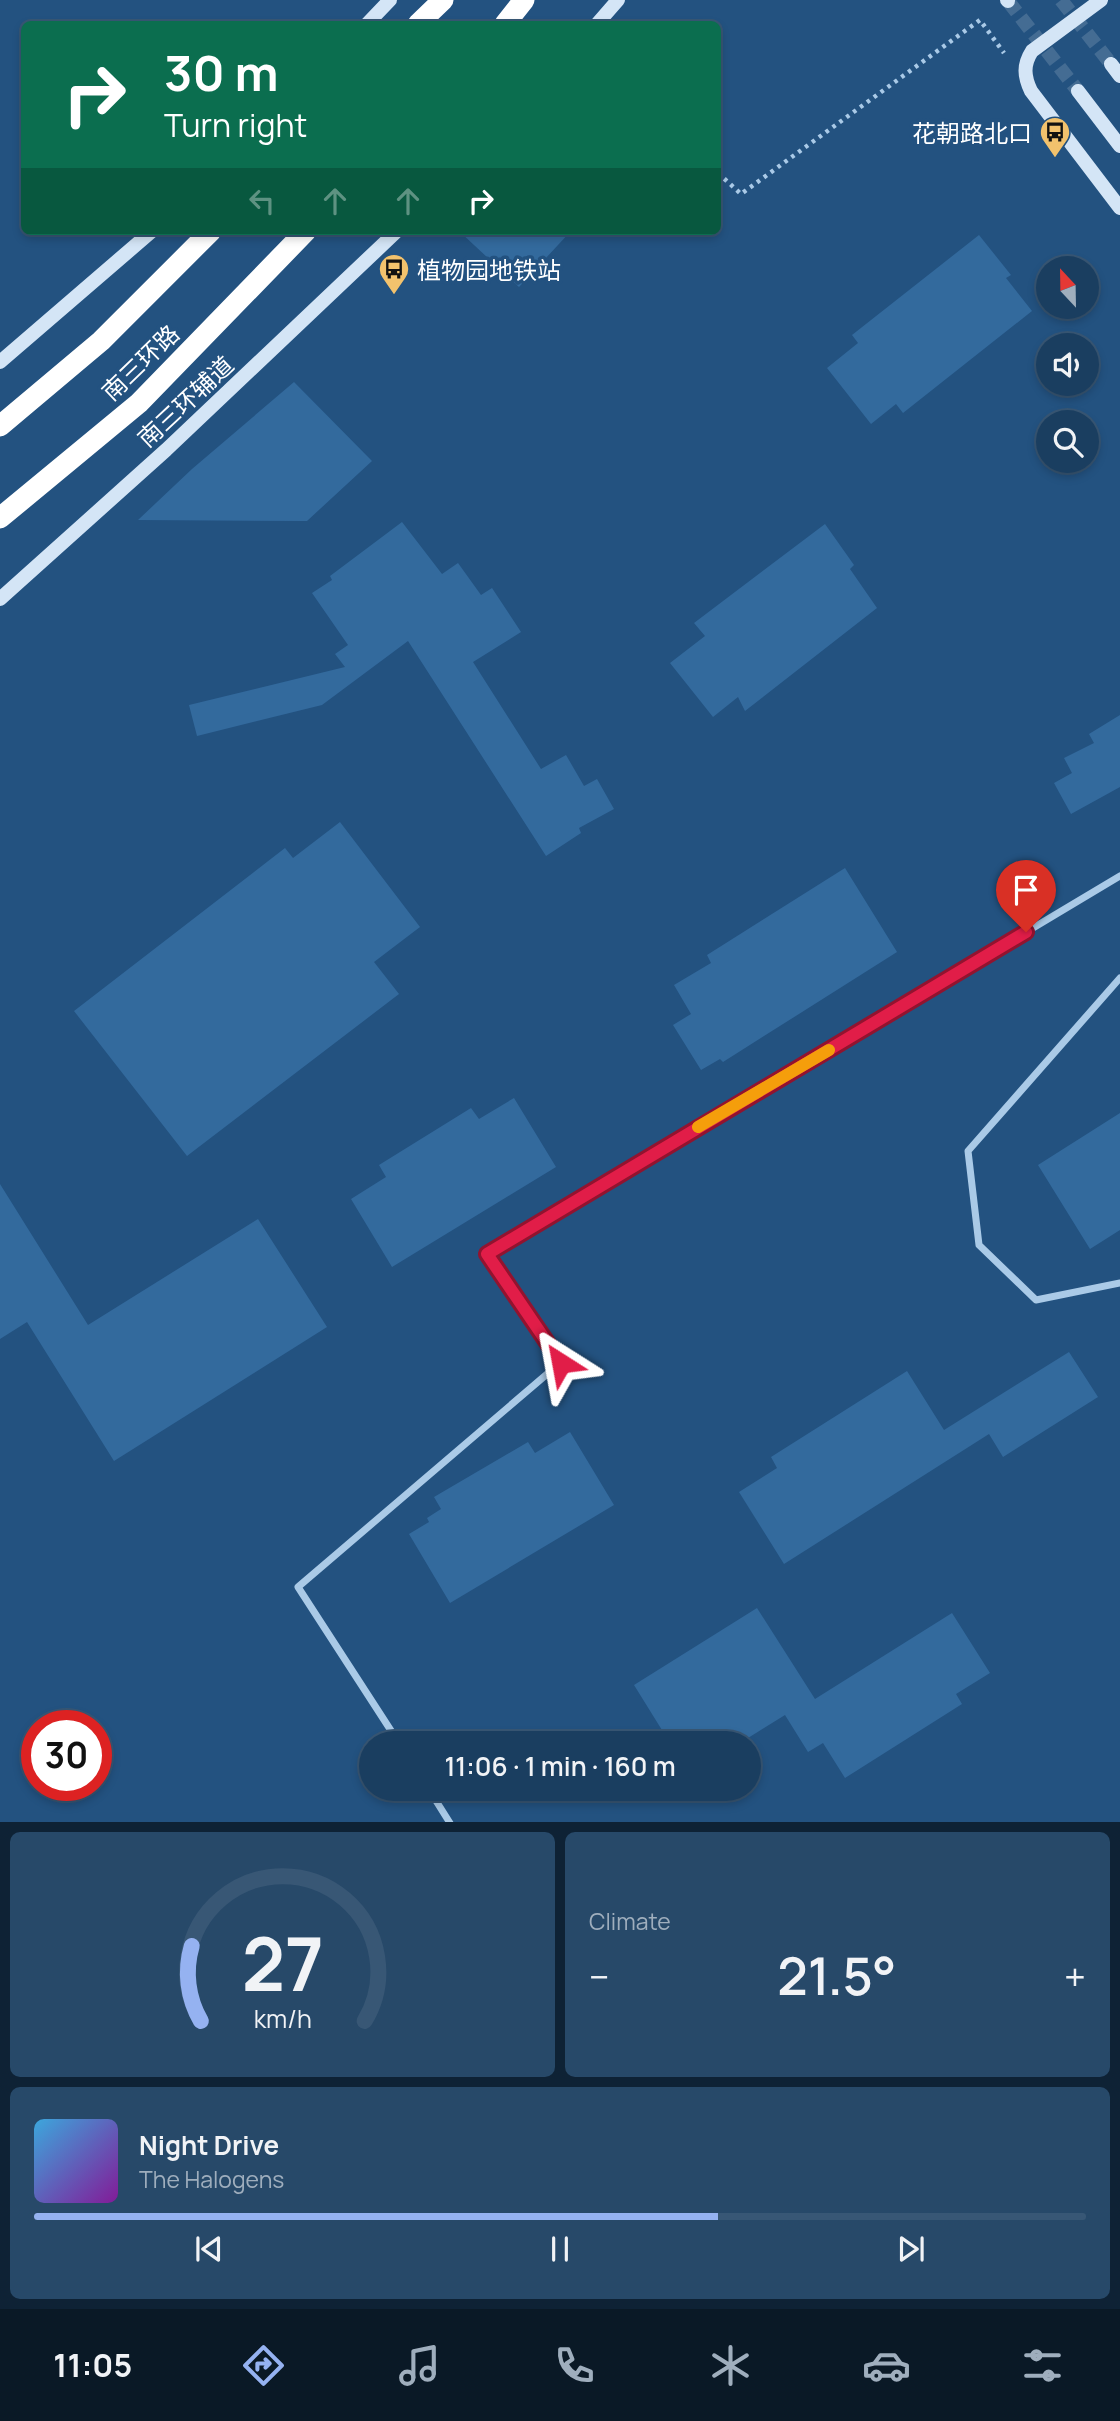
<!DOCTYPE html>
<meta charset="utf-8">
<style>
body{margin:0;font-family:Manrope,"Noto Sans SC",sans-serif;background:#274969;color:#f1f3f6;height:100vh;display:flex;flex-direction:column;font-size:26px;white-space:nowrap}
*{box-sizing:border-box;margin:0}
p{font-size:23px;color:#9faebd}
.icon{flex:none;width:38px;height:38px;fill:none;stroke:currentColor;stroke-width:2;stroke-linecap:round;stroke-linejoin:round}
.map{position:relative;height:1822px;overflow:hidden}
.side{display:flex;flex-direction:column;gap:10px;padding:10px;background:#0e2235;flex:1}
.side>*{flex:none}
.hud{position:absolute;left:21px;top:21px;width:700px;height:214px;border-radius:10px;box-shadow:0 4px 10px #0003,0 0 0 2px #385775;background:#0b6e4f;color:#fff;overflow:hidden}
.needle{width:46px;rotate:338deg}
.tools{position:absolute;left:1036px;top:256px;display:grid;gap:14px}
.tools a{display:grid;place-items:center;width:63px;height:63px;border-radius:50%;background:#1a3e60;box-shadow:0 4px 10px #0003,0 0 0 2px #385775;font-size:35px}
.speed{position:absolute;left:21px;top:1710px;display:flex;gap:14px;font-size:35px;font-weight:700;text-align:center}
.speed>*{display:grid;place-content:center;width:91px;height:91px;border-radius:50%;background:#1a3e60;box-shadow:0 4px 10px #0003,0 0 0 2px #385775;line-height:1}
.speed .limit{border:10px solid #d22;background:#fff;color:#111}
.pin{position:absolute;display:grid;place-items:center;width:60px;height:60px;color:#fff;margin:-72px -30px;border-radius:50% 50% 50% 0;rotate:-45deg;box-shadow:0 0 7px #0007}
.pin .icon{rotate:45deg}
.me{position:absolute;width:77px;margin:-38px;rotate:326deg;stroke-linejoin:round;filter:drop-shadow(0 0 5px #0008)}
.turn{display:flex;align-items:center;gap:24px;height:147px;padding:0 28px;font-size:32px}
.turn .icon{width:91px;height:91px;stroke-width:2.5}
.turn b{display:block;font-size:49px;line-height:60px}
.lanes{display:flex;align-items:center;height:66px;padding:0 28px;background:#0003;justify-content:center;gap:35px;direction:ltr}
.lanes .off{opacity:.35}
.big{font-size:52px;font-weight:600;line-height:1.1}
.side .card{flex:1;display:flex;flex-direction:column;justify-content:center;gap:10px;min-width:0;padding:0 24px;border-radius:10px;background:#274969}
.side .dial{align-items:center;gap:0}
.dial svg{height:182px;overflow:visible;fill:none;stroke:#385775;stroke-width:7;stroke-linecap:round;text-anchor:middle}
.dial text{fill:#f1f3f6;stroke:none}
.song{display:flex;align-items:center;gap:21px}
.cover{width:84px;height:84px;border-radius:10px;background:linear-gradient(135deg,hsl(200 70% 55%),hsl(290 70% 35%))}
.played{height:7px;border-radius:4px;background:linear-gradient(90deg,#95b2f1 65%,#385775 65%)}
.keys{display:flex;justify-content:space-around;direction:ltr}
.heat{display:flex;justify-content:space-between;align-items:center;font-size:38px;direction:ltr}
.side .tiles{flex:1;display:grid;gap:10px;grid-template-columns:1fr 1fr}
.card:last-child{grid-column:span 2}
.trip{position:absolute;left:359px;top:1731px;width:402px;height:70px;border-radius:35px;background:#1a3e60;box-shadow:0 4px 10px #0003,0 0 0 2px #385775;font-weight:600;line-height:70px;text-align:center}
.menu{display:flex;height:112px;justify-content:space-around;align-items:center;background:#0a1926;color:#9faebd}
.menu .icon{width:49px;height:49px}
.menu .active{color:#95b2f1}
.menu b{font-size:32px;color:#f1f3f6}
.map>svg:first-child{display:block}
.building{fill:#336a9d}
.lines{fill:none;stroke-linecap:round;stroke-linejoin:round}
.secondary-tunnel{stroke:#446c93;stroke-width:14;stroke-dasharray:14 7;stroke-linecap:butt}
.path{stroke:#aacae7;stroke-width:4.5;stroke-dasharray:3.5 5;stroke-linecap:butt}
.street{stroke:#aacae7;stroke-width:7}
.secondary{stroke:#d4e5f6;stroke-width:14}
.highway{stroke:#fff;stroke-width:21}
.route-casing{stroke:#92132f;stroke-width:18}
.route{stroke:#e11d48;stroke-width:12}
.slow{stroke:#f59e0b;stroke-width:12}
.labels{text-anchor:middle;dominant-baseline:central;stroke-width:7;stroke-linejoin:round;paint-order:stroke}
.poi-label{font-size:24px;fill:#fff;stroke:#235280;text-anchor:end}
.street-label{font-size:24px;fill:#fff;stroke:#235280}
</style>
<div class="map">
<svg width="1120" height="1823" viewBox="0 0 1120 1823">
<rect width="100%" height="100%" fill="#235280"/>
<path class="building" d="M459 231H571L519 287Z
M979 235 1011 275 1006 278 1032 311 903 413 896 404 871 424 827 368 858 343 852 335Z
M294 382 372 461 307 521 138 520 192 469Z
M402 522 442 574 458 563 481 595 492 588 521 632 473 662 541 769 566 755 584 786 597 779 614 809 579 828 581 833 546 856 408 641 322 705 197 736 189 705 345 667 335 654 348 645 312 593 332 580 330 576Z
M825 524 854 565 850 569 877 608 745 711 738 697 713 717 670 663 705 636 694 623Z
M1120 715V787L1071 814 1054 783 1072 773 1064 758 1094 743 1089 734Z
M340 822 420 927 374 962 399 994 187 1156 74 1011 285 848 293 858Z
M845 868 897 952 723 1062 720 1059 701 1070 673 1025 691 1014 674 985 711 963 707 955Z
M514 1098 556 1167 392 1267 351 1199 386 1177 379 1165 471 1108 479 1119Z
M1120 1113V1230L1090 1249 1038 1165Z
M0 1184 88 1325 258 1219 327 1327 114 1461 27 1322 0 1339Z
M1069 1352 1098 1397 1003 1457 989 1434 784 1564 739 1492 777 1468 771 1457 907 1371 944 1430Z
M570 1432 614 1505 450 1603 409 1534 429 1522 427 1518 441 1509 434 1497 528 1442 535 1453Z
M757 1608 815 1699 952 1613 990 1673 956 1694 962 1704 845 1778 823 1743 808 1752 785 1715 740 1743H670L634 1685Z"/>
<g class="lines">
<path class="secondary-tunnel" d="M1061 0 1111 64
M1008 1 1078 91"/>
<path class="path" d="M718 173 741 194 980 20 1004 53"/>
<path class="street" d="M1120 978 968 1151 979 1245 1036 1300 1120 1283
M399 1743 298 1587 560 1363 487 1254 1120 876
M428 1788 450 1823"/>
<path class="secondary" d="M1007 0 1008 1
M1101 0 1032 51C1023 65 1024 76 1031 91L1120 208
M367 24 390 0
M597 24 618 0
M1111 64 1120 76
M1078 91 1120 146
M0 362 152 231
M0 599 166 450 397 231"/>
<path class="highway" d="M418 24 443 0
M505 24 524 0
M0 426 101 341 211 231
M0 518 139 403 306 231"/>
</g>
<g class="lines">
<g class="route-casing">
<path id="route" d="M561 1363 487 1254 1026 932"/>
</g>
<use href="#route" class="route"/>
<path class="slow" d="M698 1127 829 1050"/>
</g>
<defs>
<g id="bus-pin" transform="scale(1.575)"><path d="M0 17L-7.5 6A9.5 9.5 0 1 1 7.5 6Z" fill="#f2c26d" stroke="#235280"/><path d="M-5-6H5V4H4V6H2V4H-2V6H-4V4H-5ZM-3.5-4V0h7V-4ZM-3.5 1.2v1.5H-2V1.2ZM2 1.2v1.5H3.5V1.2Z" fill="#111"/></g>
</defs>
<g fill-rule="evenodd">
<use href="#bus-pin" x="1055" y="132"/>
<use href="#bus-pin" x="394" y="269"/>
</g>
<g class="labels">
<g class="poi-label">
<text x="1032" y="132">花朝路北口</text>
<text x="417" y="269" text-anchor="start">植物园地铁站</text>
</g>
<g class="street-label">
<text transform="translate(140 362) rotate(-44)">南三环路</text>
<text transform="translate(185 401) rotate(-43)">南三环辅道</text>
</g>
</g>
</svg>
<div class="tools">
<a><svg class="needle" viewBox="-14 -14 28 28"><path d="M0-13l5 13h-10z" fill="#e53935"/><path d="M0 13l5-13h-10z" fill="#9faebd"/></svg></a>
<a><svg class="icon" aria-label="sound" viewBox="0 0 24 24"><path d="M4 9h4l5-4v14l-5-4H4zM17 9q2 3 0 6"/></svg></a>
<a><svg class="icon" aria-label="search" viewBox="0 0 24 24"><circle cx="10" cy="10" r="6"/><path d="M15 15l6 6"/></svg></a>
</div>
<div class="speed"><div class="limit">30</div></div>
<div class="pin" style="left:1026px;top:932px;background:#d93025"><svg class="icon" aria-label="arrive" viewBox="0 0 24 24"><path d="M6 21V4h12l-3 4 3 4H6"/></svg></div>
<svg class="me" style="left:561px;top:1363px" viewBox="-20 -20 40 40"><path d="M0-17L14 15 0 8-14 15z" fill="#e11d48" stroke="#fff" stroke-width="4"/></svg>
<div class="trip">11:06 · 1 min · 160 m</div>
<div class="hud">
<div class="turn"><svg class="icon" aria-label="right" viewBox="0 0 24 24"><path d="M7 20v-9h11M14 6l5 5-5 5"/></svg><div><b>30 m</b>Turn right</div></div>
<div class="lanes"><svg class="icon off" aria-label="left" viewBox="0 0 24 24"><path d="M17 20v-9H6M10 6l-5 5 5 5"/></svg><svg class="icon off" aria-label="ahead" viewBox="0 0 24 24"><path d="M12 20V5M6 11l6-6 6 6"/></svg><svg class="icon off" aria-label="ahead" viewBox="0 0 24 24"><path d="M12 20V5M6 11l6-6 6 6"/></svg><svg class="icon" aria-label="right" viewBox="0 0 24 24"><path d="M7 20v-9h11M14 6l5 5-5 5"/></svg></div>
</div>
</div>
<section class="side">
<div class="tiles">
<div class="card dial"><svg viewBox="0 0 100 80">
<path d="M14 69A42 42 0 1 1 86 69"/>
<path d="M14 69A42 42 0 0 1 10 36" stroke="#95b2f1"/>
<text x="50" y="56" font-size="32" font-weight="700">27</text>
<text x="50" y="72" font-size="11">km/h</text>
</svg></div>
<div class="card"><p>Climate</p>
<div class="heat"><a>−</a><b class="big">21.5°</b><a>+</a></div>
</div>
<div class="card">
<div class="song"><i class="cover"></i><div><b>Night Drive</b><p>The Halogens</p></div></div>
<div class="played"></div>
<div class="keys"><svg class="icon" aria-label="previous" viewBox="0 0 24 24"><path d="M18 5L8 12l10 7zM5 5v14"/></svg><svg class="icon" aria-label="pause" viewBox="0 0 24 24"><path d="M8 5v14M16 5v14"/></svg><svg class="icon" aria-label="next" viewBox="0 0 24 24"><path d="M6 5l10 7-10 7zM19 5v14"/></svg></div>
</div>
</div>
</section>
<nav class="menu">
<b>11:05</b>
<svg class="icon active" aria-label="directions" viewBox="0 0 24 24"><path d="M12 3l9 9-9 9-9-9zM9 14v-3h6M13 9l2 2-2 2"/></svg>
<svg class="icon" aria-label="music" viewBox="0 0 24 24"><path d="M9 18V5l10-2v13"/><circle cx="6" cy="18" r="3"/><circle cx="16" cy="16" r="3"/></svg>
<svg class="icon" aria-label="phone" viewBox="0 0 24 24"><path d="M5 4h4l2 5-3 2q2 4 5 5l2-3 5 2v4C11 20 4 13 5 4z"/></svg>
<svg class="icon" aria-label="climate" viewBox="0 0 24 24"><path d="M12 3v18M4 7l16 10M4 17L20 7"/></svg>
<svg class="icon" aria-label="car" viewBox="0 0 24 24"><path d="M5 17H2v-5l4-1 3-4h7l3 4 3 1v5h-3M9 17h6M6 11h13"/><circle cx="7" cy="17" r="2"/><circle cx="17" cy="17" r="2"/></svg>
<svg class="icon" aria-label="filters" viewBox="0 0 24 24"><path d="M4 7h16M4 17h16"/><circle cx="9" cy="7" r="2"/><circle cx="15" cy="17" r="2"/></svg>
</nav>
